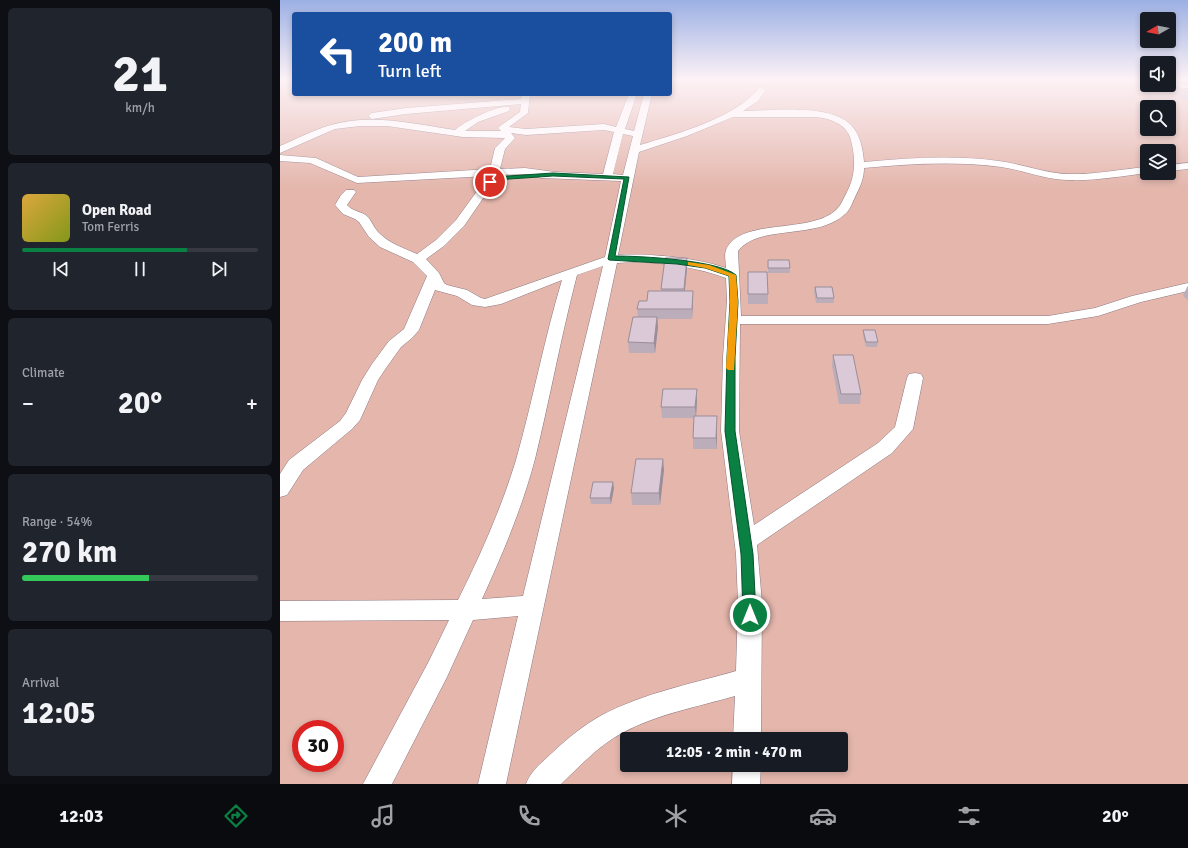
<!DOCTYPE html>
<meta charset="utf-8">
<style>
body{margin:0;font-family:Signika,sans-serif;background:#20242c;color:#f1f3f6;height:100vh;display:flex;flex-direction:column;font-size:15px;white-space:nowrap}
*{box-sizing:border-box;margin:0}
p{font-size:13px;color:#9ea1a6}
.icon{flex:none;width:22px;height:22px;fill:none;stroke:currentColor;stroke-width:2;stroke-linecap:round;stroke-linejoin:round}
.map{position:relative;flex:1;overflow:hidden}
.sheet{display:flex;flex-direction:column;gap:8px;padding:8px;background:#0d0f14;width:280px}
.sheet>*{flex:none}
.top-card{position:absolute;left:12px;top:12px;width:380px;height:84px;border-radius:4px;box-shadow:0 2px 6px #0003;background:#1a4fa0;color:#fff;overflow:hidden}
.needle{width:26px;rotate:261deg}
.tools{position:absolute;left:860px;top:12px;display:grid;gap:8px}
.tools a{display:grid;place-items:center;width:36px;height:36px;border-radius:4px;background:#171b24;box-shadow:0 2px 6px #0003;font-size:20px}
.speed{position:absolute;left:12px;top:720px;display:flex;gap:8px;font-size:20px;font-weight:700;text-align:center}
.speed>*{display:grid;place-content:center;width:52px;height:52px;border-radius:50%;background:#171b24;box-shadow:0 2px 6px #0003;line-height:1}
.speed .limit{border:6px solid #d22;background:#fff;color:#111}
.pin{position:absolute;display:grid;place-items:center;width:34px;height:34px;color:#fff;margin:-17px;border:2px solid #fff;border-radius:50%;box-shadow:0 1px 4px #0007}
.me{position:absolute;width:44px;margin:-22px;rotate:0deg;stroke-linejoin:round;filter:drop-shadow(0 0 3px #0008)}
.turn{display:flex;align-items:center;gap:14px;height:84px;padding:0 20px;font-size:18px}
.turn .icon{width:52px;height:52px;stroke-width:2.5}
.turn b{display:block;font-size:28px;line-height:34px}
.big{font-size:30px;font-weight:800;line-height:1.1}
.sheet .widget{flex:1;display:flex;flex-direction:column;justify-content:center;gap:6px;min-width:0;padding:0 14px;border-radius:6px;background:#20242c}
.sheet .dial{align-items:center;gap:0}
.dial b{font-size:52px;line-height:1}
.song{display:flex;align-items:center;gap:12px}
.cover{width:48px;height:48px;border-radius:6px;background:linear-gradient(135deg,hsl(40 70% 55%),hsl(70 70% 35%))}
.played{height:4px;border-radius:2px;background:linear-gradient(90deg,#0b8043 70%,#363941 70%)}
.keys{display:flex;justify-content:space-around;direction:ltr}
.heat{display:flex;justify-content:space-between;align-items:center;font-size:22px;direction:ltr}
.charge{height:6px;border-radius:3px;background:linear-gradient(90deg,#34c759 54%,#363941 0)}
.trip{position:absolute;left:340px;top:732px;width:228px;height:40px;border-radius:4px;background:#171b24;box-shadow:0 2px 6px #0003;font-weight:800;line-height:40px;text-align:center}
.menu{display:flex;height:64px;justify-content:space-around;align-items:center;background:#090b0e;color:#9ea1a6}
.menu .icon{width:28px;height:28px}
.menu .active{color:#0b8043}
.menu b{font-size:18px;color:#f1f3f6}
main{display:flex;flex:1;min-height:0}
.map>svg:first-child{display:block}
.green{fill:#e4b6ac;fill-rule:evenodd}
.lines{fill:none;stroke-linecap:round;stroke-linejoin:round}
.minor-casing{stroke:#8c7880;stroke-width:1}
.minor{fill:#fff;fill-rule:evenodd}
.wall{fill:#bcadba}
.shaded-wall{fill:#998d97}
.building{fill:#dbc9d8;stroke:#998d97}
.route{fill:#0b8043;stroke:#07532c}
.slow{fill:#f59e0b}
</style>
<main>
<section class="sheet">
<div class="widget dial"><b>21</b><p>km/h</p></div>
<div class="widget">
<div class="song"><i class="cover"></i><div><b>Open Road</b><p>Tom Ferris</p></div></div>
<div class="played"></div>
<div class="keys"><svg class="icon" aria-label="previous" viewBox="0 0 24 24"><path d="M18 5L8 12l10 7zM5 5v14"/></svg><svg class="icon" aria-label="pause" viewBox="0 0 24 24"><path d="M8 5v14M16 5v14"/></svg><svg class="icon" aria-label="next" viewBox="0 0 24 24"><path d="M6 5l10 7-10 7zM19 5v14"/></svg></div>
</div>
<div class="widget"><p>Climate</p>
<div class="heat"><a>−</a><b class="big">20°</b><a>+</a></div>
</div>
<div class="widget"><p>Range · 54%</p><b class="big">270 km</b><div class="charge"></div></div>
<div class="widget"><p>Arrival</p><b class="big">12:05</b></div>
</section>
<div class="map">
<svg width="908" height="784" viewBox="0 0 908 784">
<rect width="100%" height="100%" fill="#fbe3ec"/>
<path class="green" d="M0 79H14V94H390V79H867V85H889V79H908V784H0ZM867 107H889V129H867ZM867 151H889V173H867ZM21 729H55V763H21ZM347 739H561V765H347Z"/>
<g class="lines">
<g class="minor-casing">
<path id="minor" d="M889 80 908 85V89L889 84Z
M479 88H482L486 90 478 101 463 111C492 111 549 103 571 125 580 134 583 149 584 162 629 158 674 155 719 161 742 164 764 173 788 174 814 175 841 169 867 167L868 173C842 176 815 181 789 180 766 180 743 170 721 167 675 161 629 164 584 168 584 179 580 187 575 197 572 203 570 211 564 215 536 240 478 224 458 251L461 316H768L815 308 852 296 908 283V291L861 302 818 316 768 324H460L459 431 474 525 598 443 615 427 627 378 629 374 635 373 641 374 643 378 633 429 612 453 477 545 482 603 481 739H453L455 696C417 707 377 714 342 733 318 746 300 766 281 784H246C251 770 263 762 273 752 288 738 304 725 322 715 364 693 411 684 456 671L458 603 456 554 441 431 443 357 447 301 446 278C413 266 372 260 337 263L226 784H198L238 616 193 620 167 677 112 784H83L149 661 169 620 0 621V601L178 600C201 554 221 509 236 460 253 400 264 340 282 280L221 304 205 307 192 305 177 296 155 290 139 330 132 338 121 347 106 368 98 380 80 420 72 429 23 470 7 495 0 497V474L9 460 60 421 66 413 82 380 92 364 109 341 124 329 147 276 133 262 100 247 89 237 79 222 75 219 63 214 55 205 61 195 66 190H74L76 192 67 205C73 212 82 211 88 217 92 222 94 228 99 233 109 243 123 248 137 254L156 240 176 220 208 176 77 183 30 163 0 161V155L36 158 78 177 210 169 215 148 225 138 183 137 107 126H80L55 129 0 153V146C17 139 33 130 51 125 91 113 135 124 175 130 184 122 217 105 229 107L230 109 229 111 198 122 185 131H221L218 128 220 126 240 112 241 104 126 114 92 119 88 116 92 113 126 108 241 99 242 94H250L248 113 229 127 246 129 324 124 336 127 349 94H357L345 129 354 131 364 94H372L360 145C396 134 456 118 479 88ZM453 117H535C548 118 565 123 570 137 576 157 576 176 566 194 563 199 561 205 557 209 532 235 459 217 446 250 444 255 446 263 446 268 417 258 370 253 338 255L359 152 407 136ZM324 130 334 132 323 174 275 172 245 168 220 169 225 149 235 138 231 133 246 135ZM343 134 353 136 343 175 333 174ZM245 174 261 178 341 181 325 257 205 299 201 298 187 290 167 285 164 283 159 273 146 259 164 246 184 226 219 175ZM323 266 243 596 202 599C223 553 242 508 255 459 270 398 281 336 297 275Z
M908 163V169L889 171V165Z
M453 765H481L480 784H452Z"/>
</g>
<use href="#minor" class="minor"/>
</g>
<path class="wall" d="M900 81H908V85L906 86 899 85Z
M908 88V100L897 97 900 90Z
M488 260 510 268V273H488Z
M407 268 405 291 413 302 412 319H378V327L375 353H349L348 342 358 317 357 309 381 291V289Z
M468 272 488 294V304H468Z
M908 286V300L903 296 907 287Z
M535 287 554 298V303H536L534 292Z
M583 330 598 342 597 347H586L583 335Z
M553 355 581 394 580 404H559L552 366Z
M417 400 416 416 437 427V449H413V438L414 418H382L381 407Z
M384 470 380 505H352L351 493Z
M334 488 331 504H311L310 498Z"/>
<path class="shaded-wall" d="M407 258V268L404 299V289Z
M413 291V302L412 319V309Z
M377 317 378 327 375 353 374 343Z
M417 389V400L416 418 415 407Z
M437 416V449L436 438Z
M383 459 384 470 380 505 379 493Z
M333 482 334 488 331 504 330 498Z"/>
<path class="building" d="M903 80 908 81V82L900 81Z
M908 88V92L900 90Z
M385 258H407L404 289H381Z
M488 260H509L510 268H488Z
M468 272H487L488 294H468Z
M535 287H552L554 298H537Z
M368 291H413L412 309H357L359 301H367Z
M353 317H377L374 343 348 342Z
M583 330H595L598 342H586Z
M553 355H573L581 394H561Z
M383 389H417L415 407H381Z
M414 416H437L436 438H413Z
M356 459H383L379 493H351Z
M313 482H333L330 498H310Z"/>
<linearGradient id="sky" x2="0" y2="1"><stop stop-color="#9cb0e4"/><stop offset="0.42" stop-color="#fdf2f6"/><stop offset="1" stop-color="#fdf2f6" stop-opacity="0"/></linearGradient>
<rect width="908" height="189" fill="url(#sky)"/>
<path class="route" d="M273 173 349 177 335 256C360 256 439 260 456 275L458 302 455 357V431L473 554 476 615 474 619 470 621 465 619 463 615 461 554 445 431 447 357 450 302 449 276 425 268 397 264 329 260 328 259 344 179 273 176 215 180 210 184 207 182 213 177Z"/>
<path class="slow" d="M408 262 429 265 456 275 458 302 454 370H448L446 368 450 302 449 276 425 268 408 265Z"/>
</svg>
<div class="tools">
<a><svg class="needle" viewBox="-14 -14 28 28"><path d="M0-13l5 13h-10z" fill="#e53935"/><path d="M0 13l5-13h-10z" fill="#9ea1a6"/></svg></a>
<a><svg class="icon" aria-label="sound" viewBox="0 0 24 24"><path d="M4 9h4l5-4v14l-5-4H4zM17 9q2 3 0 6"/></svg></a>
<a><svg class="icon" aria-label="search" viewBox="0 0 24 24"><circle cx="10" cy="10" r="6"/><path d="M15 15l6 6"/></svg></a>
<a><svg class="icon" aria-label="layers" viewBox="0 0 24 24"><path d="M12 4l9 5-9 5-9-5zM3 14l9 5 9-5"/></svg></a>
</div>
<div class="speed"><div class="limit">30</div></div>
<div class="pin" style="left:210px;top:182px;background:#d93025"><svg class="icon" aria-label="arrive" viewBox="0 0 24 24"><path d="M6 21V4h12l-3 4 3 4H6"/></svg></div>
<svg class="me" style="left:470px;top:615px" viewBox="-20 -20 40 40"><circle r="17" fill="#0b8043" stroke="#fff" stroke-width="3"/><path d="M0-11L8 9 0 5-8 9z" fill="#fff"/></svg>
<div class="trip">12:05 · 2 min · 470 m</div>
<div class="top-card">
<div class="turn"><svg class="icon" aria-label="left" viewBox="0 0 24 24"><path d="M17 20v-9H6M10 6l-5 5 5 5"/></svg><div><b>200 m</b>Turn left</div></div>
</div>
</div>
</main>
<nav class="menu">
<b>12:03</b>
<svg class="icon active" aria-label="directions" viewBox="0 0 24 24"><path d="M12 3l9 9-9 9-9-9zM9 14v-3h6M13 9l2 2-2 2"/></svg>
<svg class="icon" aria-label="music" viewBox="0 0 24 24"><path d="M9 18V5l10-2v13"/><circle cx="6" cy="18" r="3"/><circle cx="16" cy="16" r="3"/></svg>
<svg class="icon" aria-label="phone" viewBox="0 0 24 24"><path d="M5 4h4l2 5-3 2q2 4 5 5l2-3 5 2v4C11 20 4 13 5 4z"/></svg>
<svg class="icon" aria-label="climate" viewBox="0 0 24 24"><path d="M12 3v18M4 7l16 10M4 17L20 7"/></svg>
<svg class="icon" aria-label="car" viewBox="0 0 24 24"><path d="M5 17H2v-5l4-1 3-4h7l3 4 3 1v5h-3M9 17h6M6 11h13"/><circle cx="7" cy="17" r="2"/><circle cx="17" cy="17" r="2"/></svg>
<svg class="icon" aria-label="filters" viewBox="0 0 24 24"><path d="M4 7h16M4 17h16"/><circle cx="9" cy="7" r="2"/><circle cx="15" cy="17" r="2"/></svg>
<b>20°</b>
</nav>
